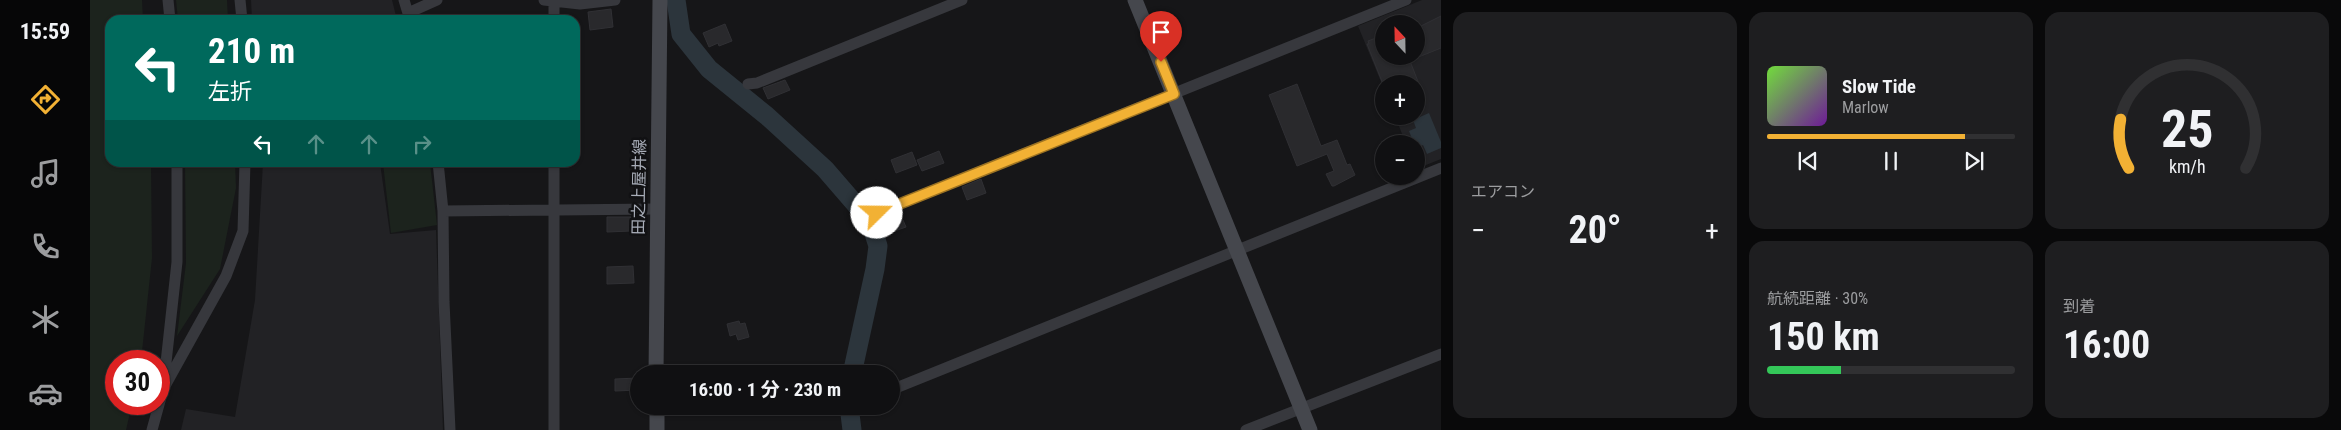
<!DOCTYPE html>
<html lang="ja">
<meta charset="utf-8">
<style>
body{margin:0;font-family:"Roboto Condensed","Noto Sans JP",sans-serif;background:#1e1e20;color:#f1f3f6;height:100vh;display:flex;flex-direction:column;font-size:19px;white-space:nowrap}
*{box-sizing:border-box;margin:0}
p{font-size:16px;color:#9c9d9f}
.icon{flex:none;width:28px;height:28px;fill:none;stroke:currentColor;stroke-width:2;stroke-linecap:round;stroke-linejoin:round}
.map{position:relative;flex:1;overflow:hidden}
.sheet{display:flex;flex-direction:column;gap:12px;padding:12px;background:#09090a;width:900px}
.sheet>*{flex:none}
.top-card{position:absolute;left:15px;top:15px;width:475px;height:152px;border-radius:15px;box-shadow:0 1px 4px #0004,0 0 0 1px #303032;background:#00695c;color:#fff;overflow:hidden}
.needle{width:32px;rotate:338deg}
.controls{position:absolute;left:1285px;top:15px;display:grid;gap:10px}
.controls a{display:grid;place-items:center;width:50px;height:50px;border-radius:50%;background:#101012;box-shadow:0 1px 4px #0004,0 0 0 1px #303032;font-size:25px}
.speed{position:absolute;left:15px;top:350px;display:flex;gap:10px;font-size:25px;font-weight:700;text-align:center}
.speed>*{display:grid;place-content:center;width:65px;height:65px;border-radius:50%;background:#101012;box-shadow:0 1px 4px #0004,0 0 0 1px #303032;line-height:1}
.speed .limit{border:8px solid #d22;background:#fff;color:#111}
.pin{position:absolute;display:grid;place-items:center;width:42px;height:42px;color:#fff;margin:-51px -21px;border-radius:50% 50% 50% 0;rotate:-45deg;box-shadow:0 0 5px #0007}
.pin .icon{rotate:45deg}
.me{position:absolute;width:55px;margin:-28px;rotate:68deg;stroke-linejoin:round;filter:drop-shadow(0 0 4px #0008)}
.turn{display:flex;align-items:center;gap:18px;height:105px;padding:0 20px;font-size:22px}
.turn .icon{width:65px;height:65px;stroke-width:2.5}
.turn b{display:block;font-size:35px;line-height:42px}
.lanes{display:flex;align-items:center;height:48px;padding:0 20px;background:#0003;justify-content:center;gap:25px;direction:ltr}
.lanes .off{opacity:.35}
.big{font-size:38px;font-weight:700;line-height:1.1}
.sheet .tile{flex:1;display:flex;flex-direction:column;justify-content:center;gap:8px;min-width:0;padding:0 18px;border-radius:15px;background:#1e1e20}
.sheet .dial{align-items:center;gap:0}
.dial svg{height:130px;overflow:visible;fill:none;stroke:#303032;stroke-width:7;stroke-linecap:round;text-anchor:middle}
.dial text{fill:#f1f3f6;stroke:none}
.song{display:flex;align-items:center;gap:15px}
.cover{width:60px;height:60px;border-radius:8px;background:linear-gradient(135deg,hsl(100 70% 55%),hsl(280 70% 35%))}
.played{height:5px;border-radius:2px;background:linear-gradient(90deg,#f2b134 80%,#303032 80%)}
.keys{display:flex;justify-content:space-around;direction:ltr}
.heat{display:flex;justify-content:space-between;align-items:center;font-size:28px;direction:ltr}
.charge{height:8px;border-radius:4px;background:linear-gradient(90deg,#34c759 30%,#303032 0)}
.sheet .tiles{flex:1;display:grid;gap:12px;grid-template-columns:repeat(3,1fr)}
.tile:first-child{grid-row:span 2}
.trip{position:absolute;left:540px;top:365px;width:270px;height:50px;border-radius:25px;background:#101012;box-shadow:0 1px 4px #0004,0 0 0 1px #303032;font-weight:700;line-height:50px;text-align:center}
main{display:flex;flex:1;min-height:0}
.menu{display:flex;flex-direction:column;width:90px;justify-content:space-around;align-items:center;background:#060607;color:#9c9d9f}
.menu .icon{width:35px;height:35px}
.menu .active{color:#f2b134}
.menu b{font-size:22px;color:#f1f3f6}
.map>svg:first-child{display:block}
.built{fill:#222225;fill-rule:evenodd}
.green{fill:#1c231d}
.water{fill:#2c353c}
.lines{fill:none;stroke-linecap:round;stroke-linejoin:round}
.river{stroke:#2c353c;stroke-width:19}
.building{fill:#29292c;stroke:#303034}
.street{stroke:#37383d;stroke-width:11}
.secondary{stroke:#45474d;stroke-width:15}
.route-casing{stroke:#9d7322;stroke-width:12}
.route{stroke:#f2b134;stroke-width:9}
.labels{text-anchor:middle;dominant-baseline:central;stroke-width:5;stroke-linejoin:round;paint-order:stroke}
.street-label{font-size:16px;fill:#a8adb8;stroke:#111113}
</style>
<main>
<nav class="menu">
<b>15:59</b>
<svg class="icon active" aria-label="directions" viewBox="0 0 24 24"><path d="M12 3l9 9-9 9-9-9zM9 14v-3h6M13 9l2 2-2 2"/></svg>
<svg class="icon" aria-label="music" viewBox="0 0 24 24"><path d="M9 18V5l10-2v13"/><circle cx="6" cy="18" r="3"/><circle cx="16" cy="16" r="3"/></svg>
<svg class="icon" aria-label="phone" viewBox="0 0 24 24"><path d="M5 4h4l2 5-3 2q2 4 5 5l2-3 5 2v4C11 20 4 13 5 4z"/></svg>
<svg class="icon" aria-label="climate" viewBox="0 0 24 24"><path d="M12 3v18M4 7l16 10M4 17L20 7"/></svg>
<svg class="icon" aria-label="car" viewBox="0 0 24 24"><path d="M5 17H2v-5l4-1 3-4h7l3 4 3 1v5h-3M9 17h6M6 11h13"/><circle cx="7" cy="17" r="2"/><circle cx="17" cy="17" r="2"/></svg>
</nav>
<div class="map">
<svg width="1351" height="430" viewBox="0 0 1351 430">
<rect width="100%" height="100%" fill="#161618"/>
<path class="built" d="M161 0H302L307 20H162Z
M1332 0H1351V159L1326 169V144H1316L1305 116H1326V84H1294V89L1268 26ZM1294 24H1326V56H1294Z
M173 163H290L300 234 346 230 353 430H91L96 409 145 417 165 300Z"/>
<path class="green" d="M0 0H52L53 20H20V162L61 163 62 258 51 361H26V404H42L36 430H0Z
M86 0H137L138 20H88Z
M95 163H145L146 188 130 269 87 336 96 263Z
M293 163H340L347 225 301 233Z"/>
<path class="water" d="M1339 113 1351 142V148L1337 154 1333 145 1326 148V144H1324L1319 131 1326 128 1323 120Z"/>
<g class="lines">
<path class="river" d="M586 0 591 34 619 69 677 116 735 169 780 221 788 246 785 269 762 374
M759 406 762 430"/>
</g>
<path class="building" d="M521 9 523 27 500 30 498 12Z
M1351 16V48L1326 58V35L1334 32 1331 26Z
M635 24 642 41 629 46 628 43 619 47 613 33Z
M1294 35V56H1318L1329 84H1293L1277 44H1279L1278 41Z
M695 80 700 90 678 99 673 88Z
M1207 84 1231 146 1247 140 1257 165 1260 164 1265 175 1244 186H1242L1236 174 1244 171 1237 154 1207 166 1179 95Z
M849 151 854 163 832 171 827 160Z
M822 152 827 165 806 173 801 160Z
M891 179 896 193 877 200 872 187Z
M517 217H541V231L517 232Z
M805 219 806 222 813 220 816 227 799 233 795 223Z
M543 266 544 283 517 284V267Z
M649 321 650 324 655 323 659 337 648 340 646 334 640 336 637 324Z
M548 378 549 390 525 391V379Z"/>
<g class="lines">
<path class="street" d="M78 0 80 20
M150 0 152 20
M314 0 320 20
M454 0 490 4 525 0
M464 2V20
M318 13 347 0
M658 84 667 83 872 0
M348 162 353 211 354 302 360 430
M464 162V430
M353 211 566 209
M787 213 1316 0
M76 384 136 276 153 231 155 162
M801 390 1351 168
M62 430 73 390 87 262V162
M1156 430 1351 354"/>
<path class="secondary" d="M1045 0 1220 430
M566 374 570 0
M567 406V430"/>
</g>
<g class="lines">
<g class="route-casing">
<path id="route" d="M787 213 1084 94 1071 62"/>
</g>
<use href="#route" class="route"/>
</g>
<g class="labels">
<g class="street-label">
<text transform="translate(549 187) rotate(-89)">田之上屋井線</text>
</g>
</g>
</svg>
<div class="controls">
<a><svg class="needle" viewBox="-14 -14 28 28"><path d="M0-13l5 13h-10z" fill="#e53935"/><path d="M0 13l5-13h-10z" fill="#9c9d9f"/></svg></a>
<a>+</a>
<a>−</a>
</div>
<div class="speed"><div class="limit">30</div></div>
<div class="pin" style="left:1071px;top:62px;background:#d93025"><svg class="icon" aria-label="arrive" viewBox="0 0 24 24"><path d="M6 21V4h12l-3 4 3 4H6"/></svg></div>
<svg class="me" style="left:787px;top:213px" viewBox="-20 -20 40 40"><circle r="19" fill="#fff"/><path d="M0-13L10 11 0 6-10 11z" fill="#f2b134"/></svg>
<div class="trip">16:00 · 1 分 · 230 m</div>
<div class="top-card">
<div class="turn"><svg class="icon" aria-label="left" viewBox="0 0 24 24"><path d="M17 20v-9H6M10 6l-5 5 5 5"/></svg><div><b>210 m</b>左折</div></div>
<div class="lanes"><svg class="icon" aria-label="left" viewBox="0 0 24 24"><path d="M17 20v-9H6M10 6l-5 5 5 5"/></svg><svg class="icon off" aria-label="ahead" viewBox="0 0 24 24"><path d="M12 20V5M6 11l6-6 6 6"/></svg><svg class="icon off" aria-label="ahead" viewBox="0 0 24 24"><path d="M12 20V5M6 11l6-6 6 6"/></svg><svg class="icon off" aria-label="right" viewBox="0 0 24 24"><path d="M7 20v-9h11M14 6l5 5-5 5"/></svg></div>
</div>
</div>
<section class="sheet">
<div class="tiles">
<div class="tile"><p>エアコン</p>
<div class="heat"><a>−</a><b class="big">20°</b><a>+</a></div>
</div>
<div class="tile">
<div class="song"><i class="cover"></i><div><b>Slow Tide</b><p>Marlow</p></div></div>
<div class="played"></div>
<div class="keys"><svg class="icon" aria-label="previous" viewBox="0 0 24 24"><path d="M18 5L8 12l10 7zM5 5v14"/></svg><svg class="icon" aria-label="pause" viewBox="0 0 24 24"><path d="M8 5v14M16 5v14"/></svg><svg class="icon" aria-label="next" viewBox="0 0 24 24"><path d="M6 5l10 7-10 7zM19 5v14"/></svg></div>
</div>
<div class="tile dial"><svg viewBox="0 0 100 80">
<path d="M14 69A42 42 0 1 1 86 69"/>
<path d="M14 69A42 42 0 0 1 9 39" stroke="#f2b134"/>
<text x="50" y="56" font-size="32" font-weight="700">25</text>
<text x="50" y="72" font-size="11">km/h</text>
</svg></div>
<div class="tile"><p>航続距離 · 30%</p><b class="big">150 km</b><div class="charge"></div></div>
<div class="tile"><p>到着</p><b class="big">16:00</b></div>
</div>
</section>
</main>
